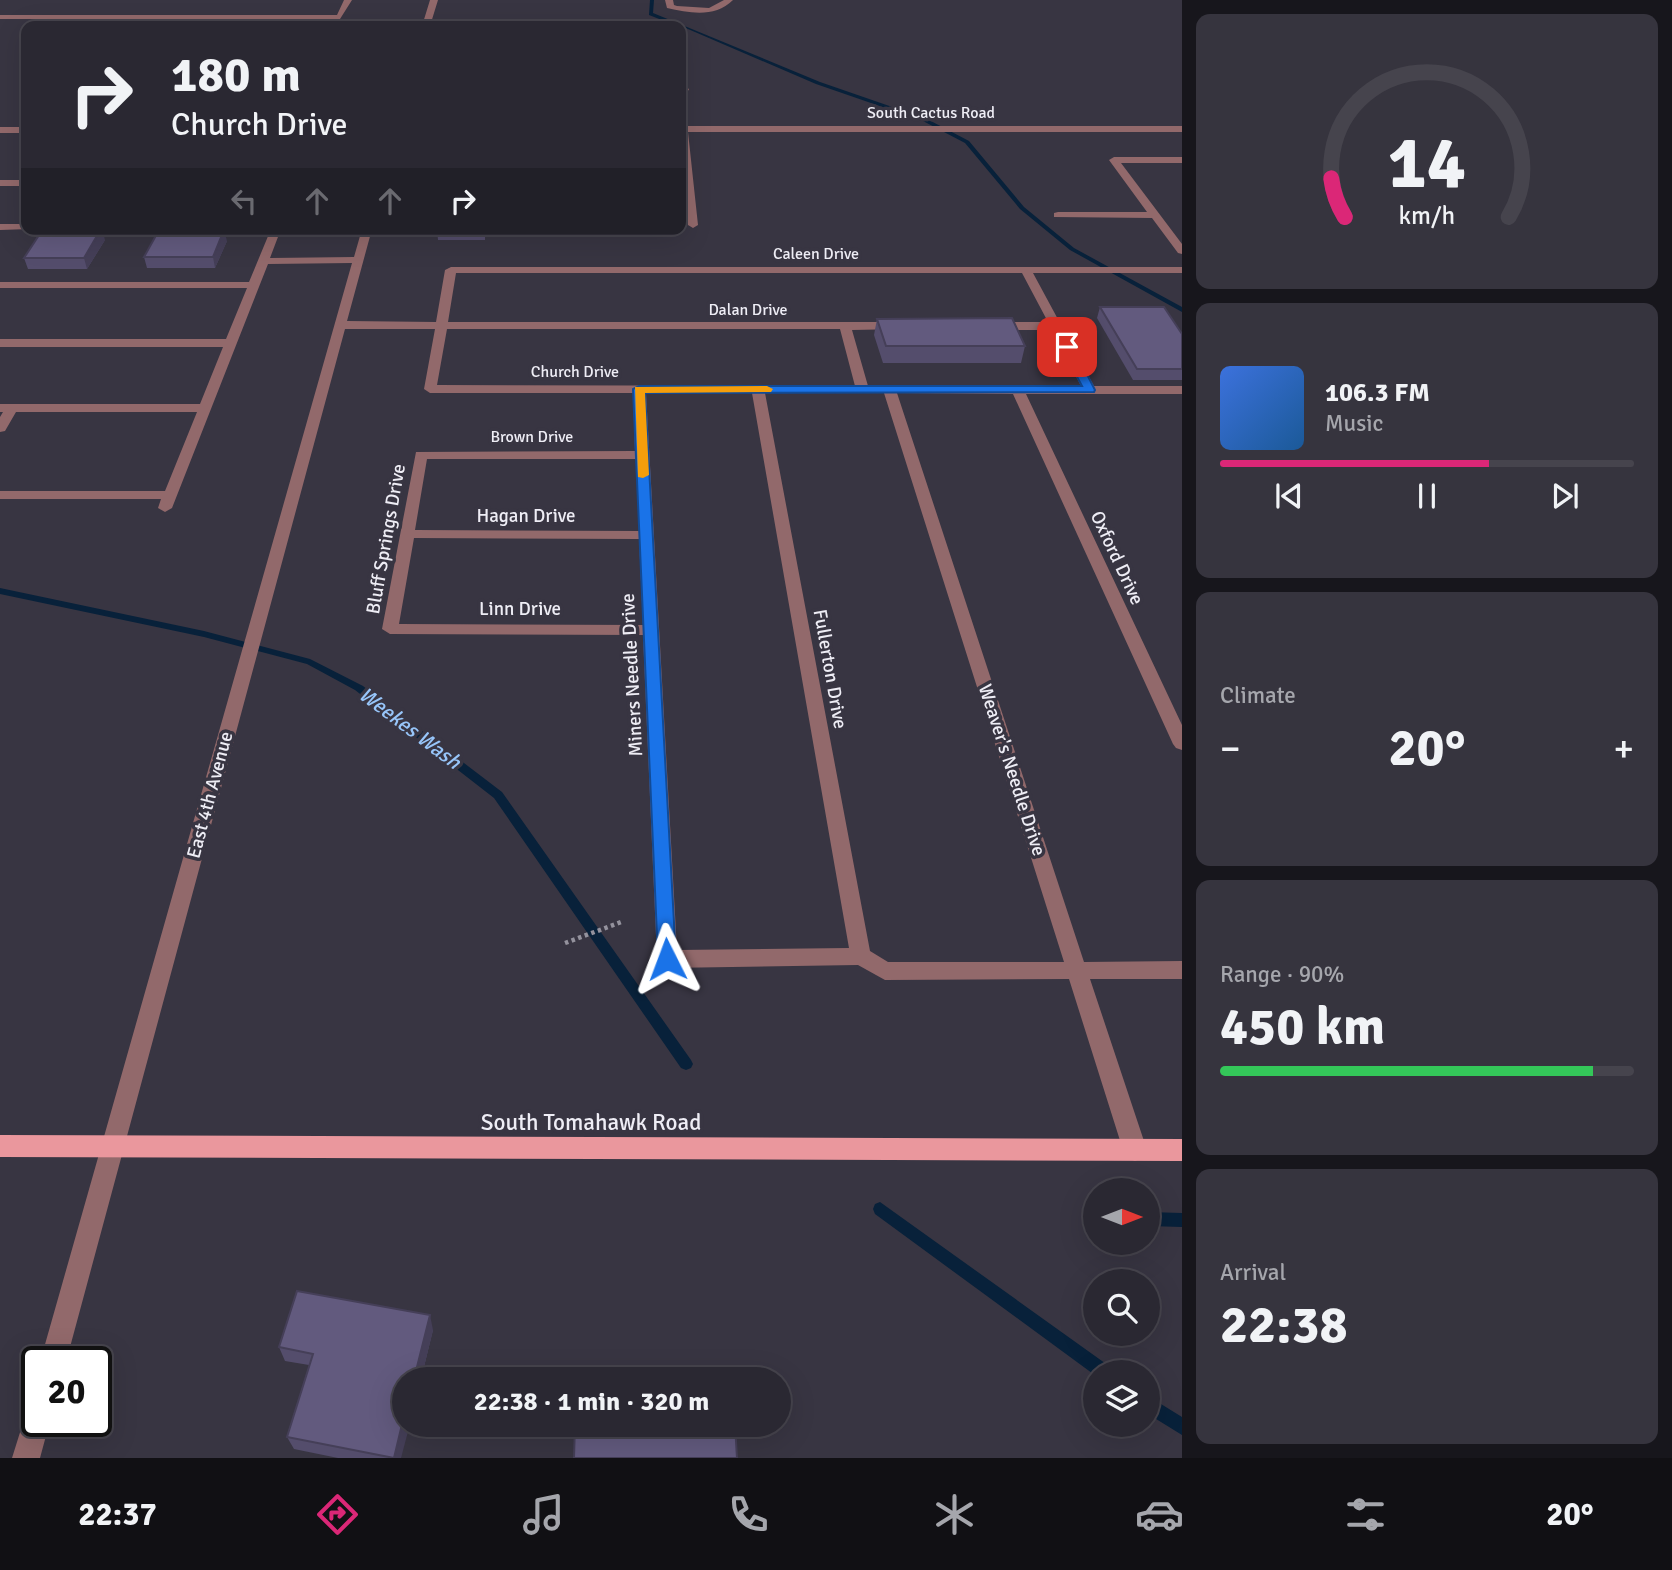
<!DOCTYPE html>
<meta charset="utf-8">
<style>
body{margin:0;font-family:Signika,sans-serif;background:#36343e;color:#f1f3f6;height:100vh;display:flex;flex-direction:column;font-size:26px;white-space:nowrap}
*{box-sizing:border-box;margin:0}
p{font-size:23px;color:#a5a6ac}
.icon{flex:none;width:38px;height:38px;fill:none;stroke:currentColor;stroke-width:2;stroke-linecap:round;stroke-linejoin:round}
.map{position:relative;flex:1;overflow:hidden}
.drawer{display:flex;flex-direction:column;gap:14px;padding:14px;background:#17161c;width:490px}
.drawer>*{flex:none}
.banner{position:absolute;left:21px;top:21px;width:665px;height:214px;border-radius:14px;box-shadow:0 7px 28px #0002,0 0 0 2px #46444d;background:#2a2832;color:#f1f3f6;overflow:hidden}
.needle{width:46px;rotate:90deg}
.controls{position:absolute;left:1083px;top:1178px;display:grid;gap:14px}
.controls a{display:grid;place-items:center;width:77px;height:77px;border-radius:50%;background:#2a2832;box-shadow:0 7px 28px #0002,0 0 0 2px #46444d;font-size:35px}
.speed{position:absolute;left:21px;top:1346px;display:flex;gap:14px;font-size:35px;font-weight:700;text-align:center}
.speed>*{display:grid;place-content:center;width:91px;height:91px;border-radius:50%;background:#2a2832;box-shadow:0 7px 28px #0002,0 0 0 2px #46444d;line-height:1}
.speed .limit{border:4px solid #111;border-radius:10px;background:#fff;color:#111}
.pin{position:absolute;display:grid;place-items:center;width:60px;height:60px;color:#fff;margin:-30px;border-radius:14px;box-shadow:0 4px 10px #0006}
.me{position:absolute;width:77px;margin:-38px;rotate:357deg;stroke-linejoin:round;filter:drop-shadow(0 0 5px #0008)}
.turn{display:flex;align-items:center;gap:24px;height:147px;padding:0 35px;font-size:32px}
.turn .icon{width:91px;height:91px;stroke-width:2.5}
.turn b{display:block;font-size:49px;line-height:60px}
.lanes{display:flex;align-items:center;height:66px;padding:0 35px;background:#0003;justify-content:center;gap:35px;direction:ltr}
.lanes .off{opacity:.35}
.big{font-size:52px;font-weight:800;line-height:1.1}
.drawer .widget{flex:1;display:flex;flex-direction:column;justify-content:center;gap:10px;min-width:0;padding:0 24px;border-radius:14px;background:#36343e}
.drawer .dial{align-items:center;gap:0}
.dial svg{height:182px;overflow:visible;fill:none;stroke:#46444d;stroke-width:7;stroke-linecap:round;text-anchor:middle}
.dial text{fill:#f1f3f6;stroke:none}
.song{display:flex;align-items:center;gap:21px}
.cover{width:84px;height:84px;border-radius:10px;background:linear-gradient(135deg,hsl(220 70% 55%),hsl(210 70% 35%))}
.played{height:7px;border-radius:4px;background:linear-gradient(90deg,#db2777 65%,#46444d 65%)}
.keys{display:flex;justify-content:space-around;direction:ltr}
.heat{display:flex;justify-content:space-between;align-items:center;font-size:38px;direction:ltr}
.charge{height:10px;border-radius:5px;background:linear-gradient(90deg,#34c759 90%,#46444d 0)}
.trip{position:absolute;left:392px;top:1367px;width:399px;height:70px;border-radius:35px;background:#2a2832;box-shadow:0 7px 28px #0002,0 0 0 2px #46444d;font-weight:800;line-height:70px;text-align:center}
.dock{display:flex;height:112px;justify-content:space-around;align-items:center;background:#111014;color:#a5a6ac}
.dock .icon{width:49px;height:49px}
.dock .active{color:#db2777}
.dock b{font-size:32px;color:#f1f3f6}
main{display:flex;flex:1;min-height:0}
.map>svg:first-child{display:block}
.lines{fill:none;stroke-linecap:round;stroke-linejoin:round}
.stream{fill:#08213a;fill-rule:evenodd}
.path{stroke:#94929d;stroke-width:4.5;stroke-dasharray:3.5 3.5;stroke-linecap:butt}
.minor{fill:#92696b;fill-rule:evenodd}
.major{fill:#ea979d;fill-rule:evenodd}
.wall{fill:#544d6c}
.shaded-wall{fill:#453f58}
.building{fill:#625a7e;stroke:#453f58;stroke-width:2}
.route{fill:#1a73e8;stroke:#114b97;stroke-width:2}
.slow{fill:#f59e0b}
.labels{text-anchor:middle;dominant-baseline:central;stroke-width:7;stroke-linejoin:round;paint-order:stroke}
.far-street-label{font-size:16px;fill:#eeedf5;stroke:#383542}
.street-label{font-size:19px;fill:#eeedf5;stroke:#383542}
.water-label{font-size:21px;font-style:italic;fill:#97c5f9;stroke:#383542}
.near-street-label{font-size:23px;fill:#eeedf5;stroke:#383542}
</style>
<main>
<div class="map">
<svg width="1182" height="1458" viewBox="0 0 1182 1458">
<rect width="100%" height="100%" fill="#383542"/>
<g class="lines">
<path class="stream" d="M650 0H654L653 13 820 82 927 119 969 141 1024 207 1074 248 1182 307V312L1070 250 1020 209 965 143 923 121 816 84 681 26H677L649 15Z
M0 588 204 631 310 659 363 686 502 792 691 1060 693 1064 691 1068 686 1070 681 1068 494 798 355 690 307 664 204 637 0 594Z
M880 1202 1109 1366 1111 1372H1096V1376L875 1214 873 1209 875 1204Z
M1148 1212 1182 1213V1227L1148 1226Z
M1148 1396 1182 1417V1435L1148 1414Z"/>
<path class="path" d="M565 943 624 921"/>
<path class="minor" d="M344 0H352L340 19H0V15H337Z
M430 0H438L430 26H422Z
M665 0H673L674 5 677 6 709 8 724 0H733C715 18 690 13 667 8Z
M681 87 688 88 689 90 681 93Z
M681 126H1182V132H688L698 225 693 228 688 225Z
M0 127H26V133H0Z
M1114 157H1182V163H1121L1182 244V254L1178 253 1152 218 1054 217V213L1058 212H1147L1109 160Z
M0 180H26V186H0Z
M0 224H26V229H30L0 230Z
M271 229H281L270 258 354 257 362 229H372L347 321 436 322 445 270 451 267H1182V273H1033L1094 386H1182V394H1026L1182 725V750L1176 748 1173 744 1013 394 897 393 1084 962 1182 961V979H1090L1147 1150 1143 1158 1135 1161 1127 1158 1123 1150 1069 979 885 980 858 965 667 968 660 965 657 959 643 635 390 634 382 629 416 452 635 451 633 393H430L424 389 435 329H345L66 1362H40L352 263 268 264 172 508 165 512 158 508 161 499H0V491H165L197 412H16L5 431 0 432V417L3 412H0V404H200L223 347H0V339H226L247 288H0V282H249ZM456 273H1022L1048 322H993L987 326 993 330H1052L1081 386H868L852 330 902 329 904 326 898 322H448ZM447 329H840L855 386 437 385ZM646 393H752L849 948 677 950ZM765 393H884L1064 962H888L870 951ZM427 459H636L639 531 415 530ZM414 538 639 539 643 625 399 624Z
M37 1407V1421H50L40 1458H12L27 1410Z"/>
<path class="major" d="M0 1135 1182 1139V1161L0 1157Z"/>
</g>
<path class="wall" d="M437 229H485V240H438Z
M105 240 87 269H28L24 258Z
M227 241 215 268H147L144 257Z
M1100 307 1182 334V380H1133L1097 318Z
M877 319 1025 346 1021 363H883L874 335Z
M433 1330 421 1379H404L401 1458H338L294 1449 287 1437 309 1365 285 1361 279 1347Z"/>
<path class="shaded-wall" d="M102 229 105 240 87 269 84 258Z
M224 230 227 241 215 268 213 257Z
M430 1315 433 1330 421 1379H414Z
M404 1416V1424H410L401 1458H394Z"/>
<path class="building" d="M43 229H101L84 258H24Z
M159 230H224L213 257H144Z
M1100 307H1164L1182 334V369H1137Z
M1012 318 1025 346H886L877 319Z
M297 1291 430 1315 414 1379H404V1416L394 1458 287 1437 313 1354 279 1347Z
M575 1424H735L737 1458H574Z"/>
<path class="route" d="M1063 345 1073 347 1095 390 1094 392 645 393 676 959 674 965 667 967 660 965 658 959 633 389 639 386H1082L1061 347Z"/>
<path class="slow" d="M767 386 773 389 771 392 645 393 649 475 643 478 638 477 635 387Z"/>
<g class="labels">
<g class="far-street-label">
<text x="931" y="113">South Cactus Road</text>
<text x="816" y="254">Caleen Drive</text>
<text x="748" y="310">Dalan Drive</text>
<text x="575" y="372">Church Drive</text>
<text x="532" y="437">Brown Drive</text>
</g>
<g class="street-label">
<text x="526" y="516">Hagan Drive</text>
<text transform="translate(386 539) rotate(-80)">Bluff Springs Drive</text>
<text transform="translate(1117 558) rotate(65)">Oxford Drive</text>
<text x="520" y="609">Linn Drive</text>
<text transform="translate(830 669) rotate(80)">Fullerton Drive</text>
<text transform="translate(632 675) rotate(-93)">Miners Needle Drive</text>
<text transform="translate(1012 770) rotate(72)">Weaver's Needle Drive</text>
<text transform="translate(210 795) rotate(-75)">East 4th Avenue</text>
</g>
<g class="water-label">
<text transform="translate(410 728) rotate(37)">Weekes Wash</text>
</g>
<g class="near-street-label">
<text x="591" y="1122">South Tomahawk Road</text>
</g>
</g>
</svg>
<div class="controls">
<a><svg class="needle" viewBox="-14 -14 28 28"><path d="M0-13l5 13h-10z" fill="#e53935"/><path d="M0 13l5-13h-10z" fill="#a5a6ac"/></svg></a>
<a><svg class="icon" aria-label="search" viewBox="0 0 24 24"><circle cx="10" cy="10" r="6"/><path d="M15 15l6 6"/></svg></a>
<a><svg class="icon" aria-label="layers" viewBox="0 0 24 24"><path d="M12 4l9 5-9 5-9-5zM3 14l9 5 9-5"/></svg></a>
</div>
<div class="speed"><div class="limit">20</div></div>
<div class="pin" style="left:1067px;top:347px;background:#d93025"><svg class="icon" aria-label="arrive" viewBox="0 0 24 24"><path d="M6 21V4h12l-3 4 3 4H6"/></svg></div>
<svg class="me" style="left:667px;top:959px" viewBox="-20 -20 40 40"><path d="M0-17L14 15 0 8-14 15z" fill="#1a73e8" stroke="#fff" stroke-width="4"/></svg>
<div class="trip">22:38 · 1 min · 320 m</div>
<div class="banner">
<div class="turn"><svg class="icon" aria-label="right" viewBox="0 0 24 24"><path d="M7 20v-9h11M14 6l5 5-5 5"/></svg><div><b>180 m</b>Church Drive</div></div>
<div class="lanes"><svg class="icon off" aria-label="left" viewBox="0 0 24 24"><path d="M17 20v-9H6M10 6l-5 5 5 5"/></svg><svg class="icon off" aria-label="ahead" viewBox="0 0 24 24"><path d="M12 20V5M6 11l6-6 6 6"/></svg><svg class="icon off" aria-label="ahead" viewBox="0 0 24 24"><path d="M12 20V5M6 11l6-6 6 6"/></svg><svg class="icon" aria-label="right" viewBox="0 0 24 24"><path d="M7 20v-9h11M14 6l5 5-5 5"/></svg></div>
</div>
</div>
<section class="drawer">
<div class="widget dial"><svg viewBox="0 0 100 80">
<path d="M14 69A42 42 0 1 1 86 69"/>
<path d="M14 69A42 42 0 0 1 8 52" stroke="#db2777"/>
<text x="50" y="56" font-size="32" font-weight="700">14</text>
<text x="50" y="72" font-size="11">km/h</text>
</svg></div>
<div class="widget">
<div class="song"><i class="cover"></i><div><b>106.3 FM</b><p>Music</p></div></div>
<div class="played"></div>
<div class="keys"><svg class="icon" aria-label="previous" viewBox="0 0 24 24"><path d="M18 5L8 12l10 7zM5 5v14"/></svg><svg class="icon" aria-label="pause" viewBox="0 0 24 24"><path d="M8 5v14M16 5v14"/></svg><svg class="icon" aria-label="next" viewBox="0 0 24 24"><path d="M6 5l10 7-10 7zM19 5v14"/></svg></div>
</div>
<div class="widget"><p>Climate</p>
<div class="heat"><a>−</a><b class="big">20°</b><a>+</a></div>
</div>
<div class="widget"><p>Range · 90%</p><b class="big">450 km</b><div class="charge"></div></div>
<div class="widget"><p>Arrival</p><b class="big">22:38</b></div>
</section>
</main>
<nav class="dock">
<b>22:37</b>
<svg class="icon active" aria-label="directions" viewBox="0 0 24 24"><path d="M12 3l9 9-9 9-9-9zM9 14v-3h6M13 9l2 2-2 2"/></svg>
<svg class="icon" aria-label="music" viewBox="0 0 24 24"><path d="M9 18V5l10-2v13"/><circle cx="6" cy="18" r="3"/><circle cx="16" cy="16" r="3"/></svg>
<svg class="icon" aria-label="phone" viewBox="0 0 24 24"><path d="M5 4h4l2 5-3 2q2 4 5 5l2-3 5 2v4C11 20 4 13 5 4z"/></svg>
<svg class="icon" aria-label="climate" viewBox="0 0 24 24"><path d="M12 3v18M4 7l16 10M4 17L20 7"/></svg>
<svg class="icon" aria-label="car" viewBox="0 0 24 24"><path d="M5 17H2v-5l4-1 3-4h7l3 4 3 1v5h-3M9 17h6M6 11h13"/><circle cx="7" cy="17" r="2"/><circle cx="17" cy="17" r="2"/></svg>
<svg class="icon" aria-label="filters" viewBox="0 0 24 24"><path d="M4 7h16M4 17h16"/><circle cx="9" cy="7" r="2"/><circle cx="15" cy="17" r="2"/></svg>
<b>20°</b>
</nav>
